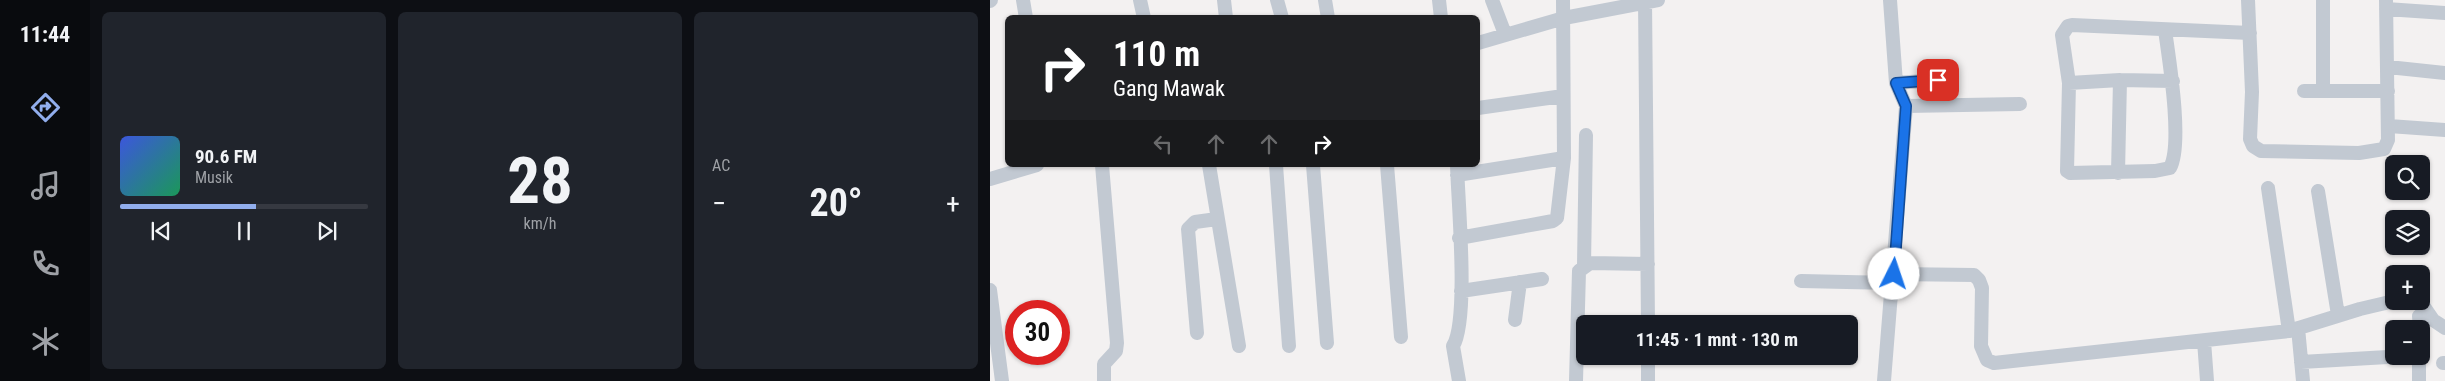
<!DOCTYPE html>
<html lang="id">
<meta charset="utf-8">
<style>
body{margin:0;font-family:"Roboto Condensed",sans-serif;background:#20242c;color:#f1f3f6;height:100vh;display:flex;flex-direction:column;font-size:19px;white-space:nowrap}
*{box-sizing:border-box;margin:0}
p{font-size:16px;color:#9ea1a6}
.icon{flex:none;width:28px;height:28px;fill:none;stroke:currentColor;stroke-width:2;stroke-linecap:round;stroke-linejoin:round}
.map{position:relative;flex:1;overflow:hidden}
.side{display:flex;flex-direction:column;gap:12px;padding:12px;background:#0d0f14;width:900px}
.side>*{flex:none}
.top-card{position:absolute;left:15px;top:15px;width:475px;height:152px;border-radius:8px;box-shadow:0 1px 4px #0004;background:#202124;color:#fff;overflow:hidden}
.buttons{position:absolute;left:1395px;top:155px;display:grid;gap:10px}
.buttons a{display:grid;place-items:center;width:45px;height:45px;border-radius:8px;background:#171b24;box-shadow:0 1px 4px #0004;font-size:25px}
.speed{position:absolute;left:15px;top:300px;display:flex;gap:10px;font-size:25px;font-weight:700;text-align:center}
.speed>*{display:grid;place-content:center;width:65px;height:65px;border-radius:50%;background:#171b24;box-shadow:0 1px 4px #0004;line-height:1}
.speed .limit{border:8px solid #d22;background:#fff;color:#111}
.pin{position:absolute;display:grid;place-items:center;width:42px;height:42px;color:#fff;margin:-21px;border-radius:10px;box-shadow:0 2px 8px #0006}
.me{position:absolute;width:55px;margin:-28px;rotate:4deg;stroke-linejoin:round;filter:drop-shadow(0 0 4px #0008)}
.turn{display:flex;align-items:center;gap:18px;height:105px;padding:0 25px;font-size:22px}
.turn .icon{width:65px;height:65px;stroke-width:2.5}
.turn b{display:block;font-size:35px;line-height:42px}
.lanes{display:flex;align-items:center;height:48px;padding:0 25px;background:#0003;justify-content:center;gap:25px;direction:ltr}
.lanes .off{opacity:.35}
.big{font-size:38px;font-weight:700;line-height:1.1}
.side .widget{flex:1;display:flex;flex-direction:column;justify-content:center;gap:8px;min-width:0;padding:0 18px;border-radius:8px;background:#20242c}
.side .dial{align-items:center;gap:0}
.dial b{font-size:65px;line-height:1}
.song{display:flex;align-items:center;gap:15px}
.cover{width:60px;height:60px;border-radius:8px;background:linear-gradient(135deg,hsl(230 70% 55%),hsl(150 70% 35%))}
.played{height:5px;border-radius:2px;background:linear-gradient(90deg,#91aeed 55%,#363941 55%)}
.keys{display:flex;justify-content:space-around;direction:ltr}
.heat{display:flex;justify-content:space-between;align-items:center;font-size:28px;direction:ltr}
.side .tiles{flex:1;display:grid;gap:12px;grid-template-columns:repeat(3,1fr)}
.trip{position:absolute;left:586px;top:315px;width:282px;height:50px;border-radius:8px;background:#171b24;box-shadow:0 1px 4px #0004;font-weight:700;line-height:50px;text-align:center}
main{display:flex;flex:1;min-height:0}
.tab-bar{display:flex;flex-direction:column;width:90px;justify-content:space-around;align-items:center;background:#090b0e;color:#9ea1a6}
.tab-bar .icon{width:35px;height:35px}
.tab-bar .current{color:#91aeed}
.tab-bar b{font-size:22px;color:#f1f3f6}
.map>svg:first-child{display:block}
.lines{fill:none;stroke-linecap:round;stroke-linejoin:round}
.street{stroke:#c2c9d2;stroke-width:14}
.route-casing{stroke:#114b97;stroke-width:12}
.route{stroke:#1a73e8;stroke-width:9}
</style>
<main>
<nav class="tab-bar">
<b>11:44</b>
<svg class="icon current" aria-label="directions" viewBox="0 0 24 24"><path d="M12 3l9 9-9 9-9-9zM9 14v-3h6M13 9l2 2-2 2"/></svg>
<svg class="icon" aria-label="music" viewBox="0 0 24 24"><path d="M9 18V5l10-2v13"/><circle cx="6" cy="18" r="3"/><circle cx="16" cy="16" r="3"/></svg>
<svg class="icon" aria-label="phone" viewBox="0 0 24 24"><path d="M5 4h4l2 5-3 2q2 4 5 5l2-3 5 2v4C11 20 4 13 5 4z"/></svg>
<svg class="icon" aria-label="climate" viewBox="0 0 24 24"><path d="M12 3v18M4 7l16 10M4 17L20 7"/></svg>
</nav>
<section class="side">
<div class="tiles">
<div class="widget">
<div class="song"><i class="cover"></i><div><b>90.6 FM</b><p>Musik</p></div></div>
<div class="played"></div>
<div class="keys"><svg class="icon" aria-label="previous" viewBox="0 0 24 24"><path d="M18 5L8 12l10 7zM5 5v14"/></svg><svg class="icon" aria-label="pause" viewBox="0 0 24 24"><path d="M8 5v14M16 5v14"/></svg><svg class="icon" aria-label="next" viewBox="0 0 24 24"><path d="M6 5l10 7-10 7zM19 5v14"/></svg></div>
</div>
<div class="widget dial"><b>28</b><p>km/h</p></div>
<div class="widget"><p>AC</p>
<div class="heat"><a>−</a><b class="big">20°</b><a>+</a></div>
</div>
</div>
</section>
<div class="map">
<svg width="1455" height="381" viewBox="0 0 1455 381">
<rect width="100%" height="100%" fill="#f3f1f1"/>
<g class="lines">
<path class="street" d="M33 0 36 18
M150 0 154 18
M234 0 236 18
M287 0 292 18
M335 0 338 18
M449 0 451 18
M502 0 515 34
M655 0 658 324
M1258 0 1262 92 1260 139 1263 146 1271 151 1369 153 1394 149 1398 140 1396 0
M0 1 1 0
M1396 9 1455 13
M1175 30C1179 59 1193 144 1180 168L1165 171 1080 173 1077 171 1079 83 1072 35 1078 26 1082 25 1260 33
M488 43 574 18 668 0
M1398 67 1455 73
M906 83 948 80
M1079 83 1130 80 1183 81
M1314 91H1398
M1333 91V0
M916 106 1030 104
M488 108 573 96
M1399 126 1455 130
M112 165 127 343 126 351 114 364V381
M219 165 249 346
M286 165 299 346
M323 165 337 343
M397 165 411 337
M467 165C468 202 479 320 463 346L469 381
M1128 173 1130 80
M467 175 574 158
M0 179 47 165
M1278 188 1299 331
M1328 191 1348 315
M469 238 563 221 567 218 574 158 573 0
M594 266 596 135
M904 274 984 275 989 280 992 288 991 346 997 360 1004 363 1299 331 1370 309 1404 301
M811 281 902 283
M0 290 12 381
M471 291 552 279
M1430 301 1443 320 1455 328
M1429 316 1430 329
M525 320 530 282
M1308 328 1313 381
M207 333 198 229 205 222 227 219
M1214 341 1217 381
M1429 356V381
M1311 362 1415 356
M1453 363H1455
M586 381 589 271 600 263 658 264
M658 381V356
M894 381 916 106 906 83 900 0"/>
</g>
<g class="lines">
<g class="route-casing">
<path id="route" d="M904 274 916 106 906 83 948 80"/>
</g>
<use href="#route" class="route"/>
</g>
</svg>
<div class="buttons">
<a><svg class="icon" aria-label="search" viewBox="0 0 24 24"><circle cx="10" cy="10" r="6"/><path d="M15 15l6 6"/></svg></a>
<a><svg class="icon" aria-label="layers" viewBox="0 0 24 24"><path d="M12 4l9 5-9 5-9-5zM3 14l9 5 9-5"/></svg></a>
<a>+</a>
<a>−</a>
</div>
<div class="speed"><div class="limit">30</div></div>
<div class="pin" style="left:948px;top:80px;background:#d93025"><svg class="icon" aria-label="arrive" viewBox="0 0 24 24"><path d="M6 21V4h12l-3 4 3 4H6"/></svg></div>
<svg class="me" style="left:904px;top:274px" viewBox="-20 -20 40 40"><circle r="19" fill="#fff"/><path d="M0-13L10 11 0 6-10 11z" fill="#1a73e8"/></svg>
<div class="trip">11:45 · 1 mnt · 130 m</div>
<div class="top-card">
<div class="turn"><svg class="icon" aria-label="right" viewBox="0 0 24 24"><path d="M7 20v-9h11M14 6l5 5-5 5"/></svg><div><b>110 m</b>Gang Mawak</div></div>
<div class="lanes"><svg class="icon off" aria-label="left" viewBox="0 0 24 24"><path d="M17 20v-9H6M10 6l-5 5 5 5"/></svg><svg class="icon off" aria-label="ahead" viewBox="0 0 24 24"><path d="M12 20V5M6 11l6-6 6 6"/></svg><svg class="icon off" aria-label="ahead" viewBox="0 0 24 24"><path d="M12 20V5M6 11l6-6 6 6"/></svg><svg class="icon" aria-label="right" viewBox="0 0 24 24"><path d="M7 20v-9h11M14 6l5 5-5 5"/></svg></div>
</div>
</div>
</main>
